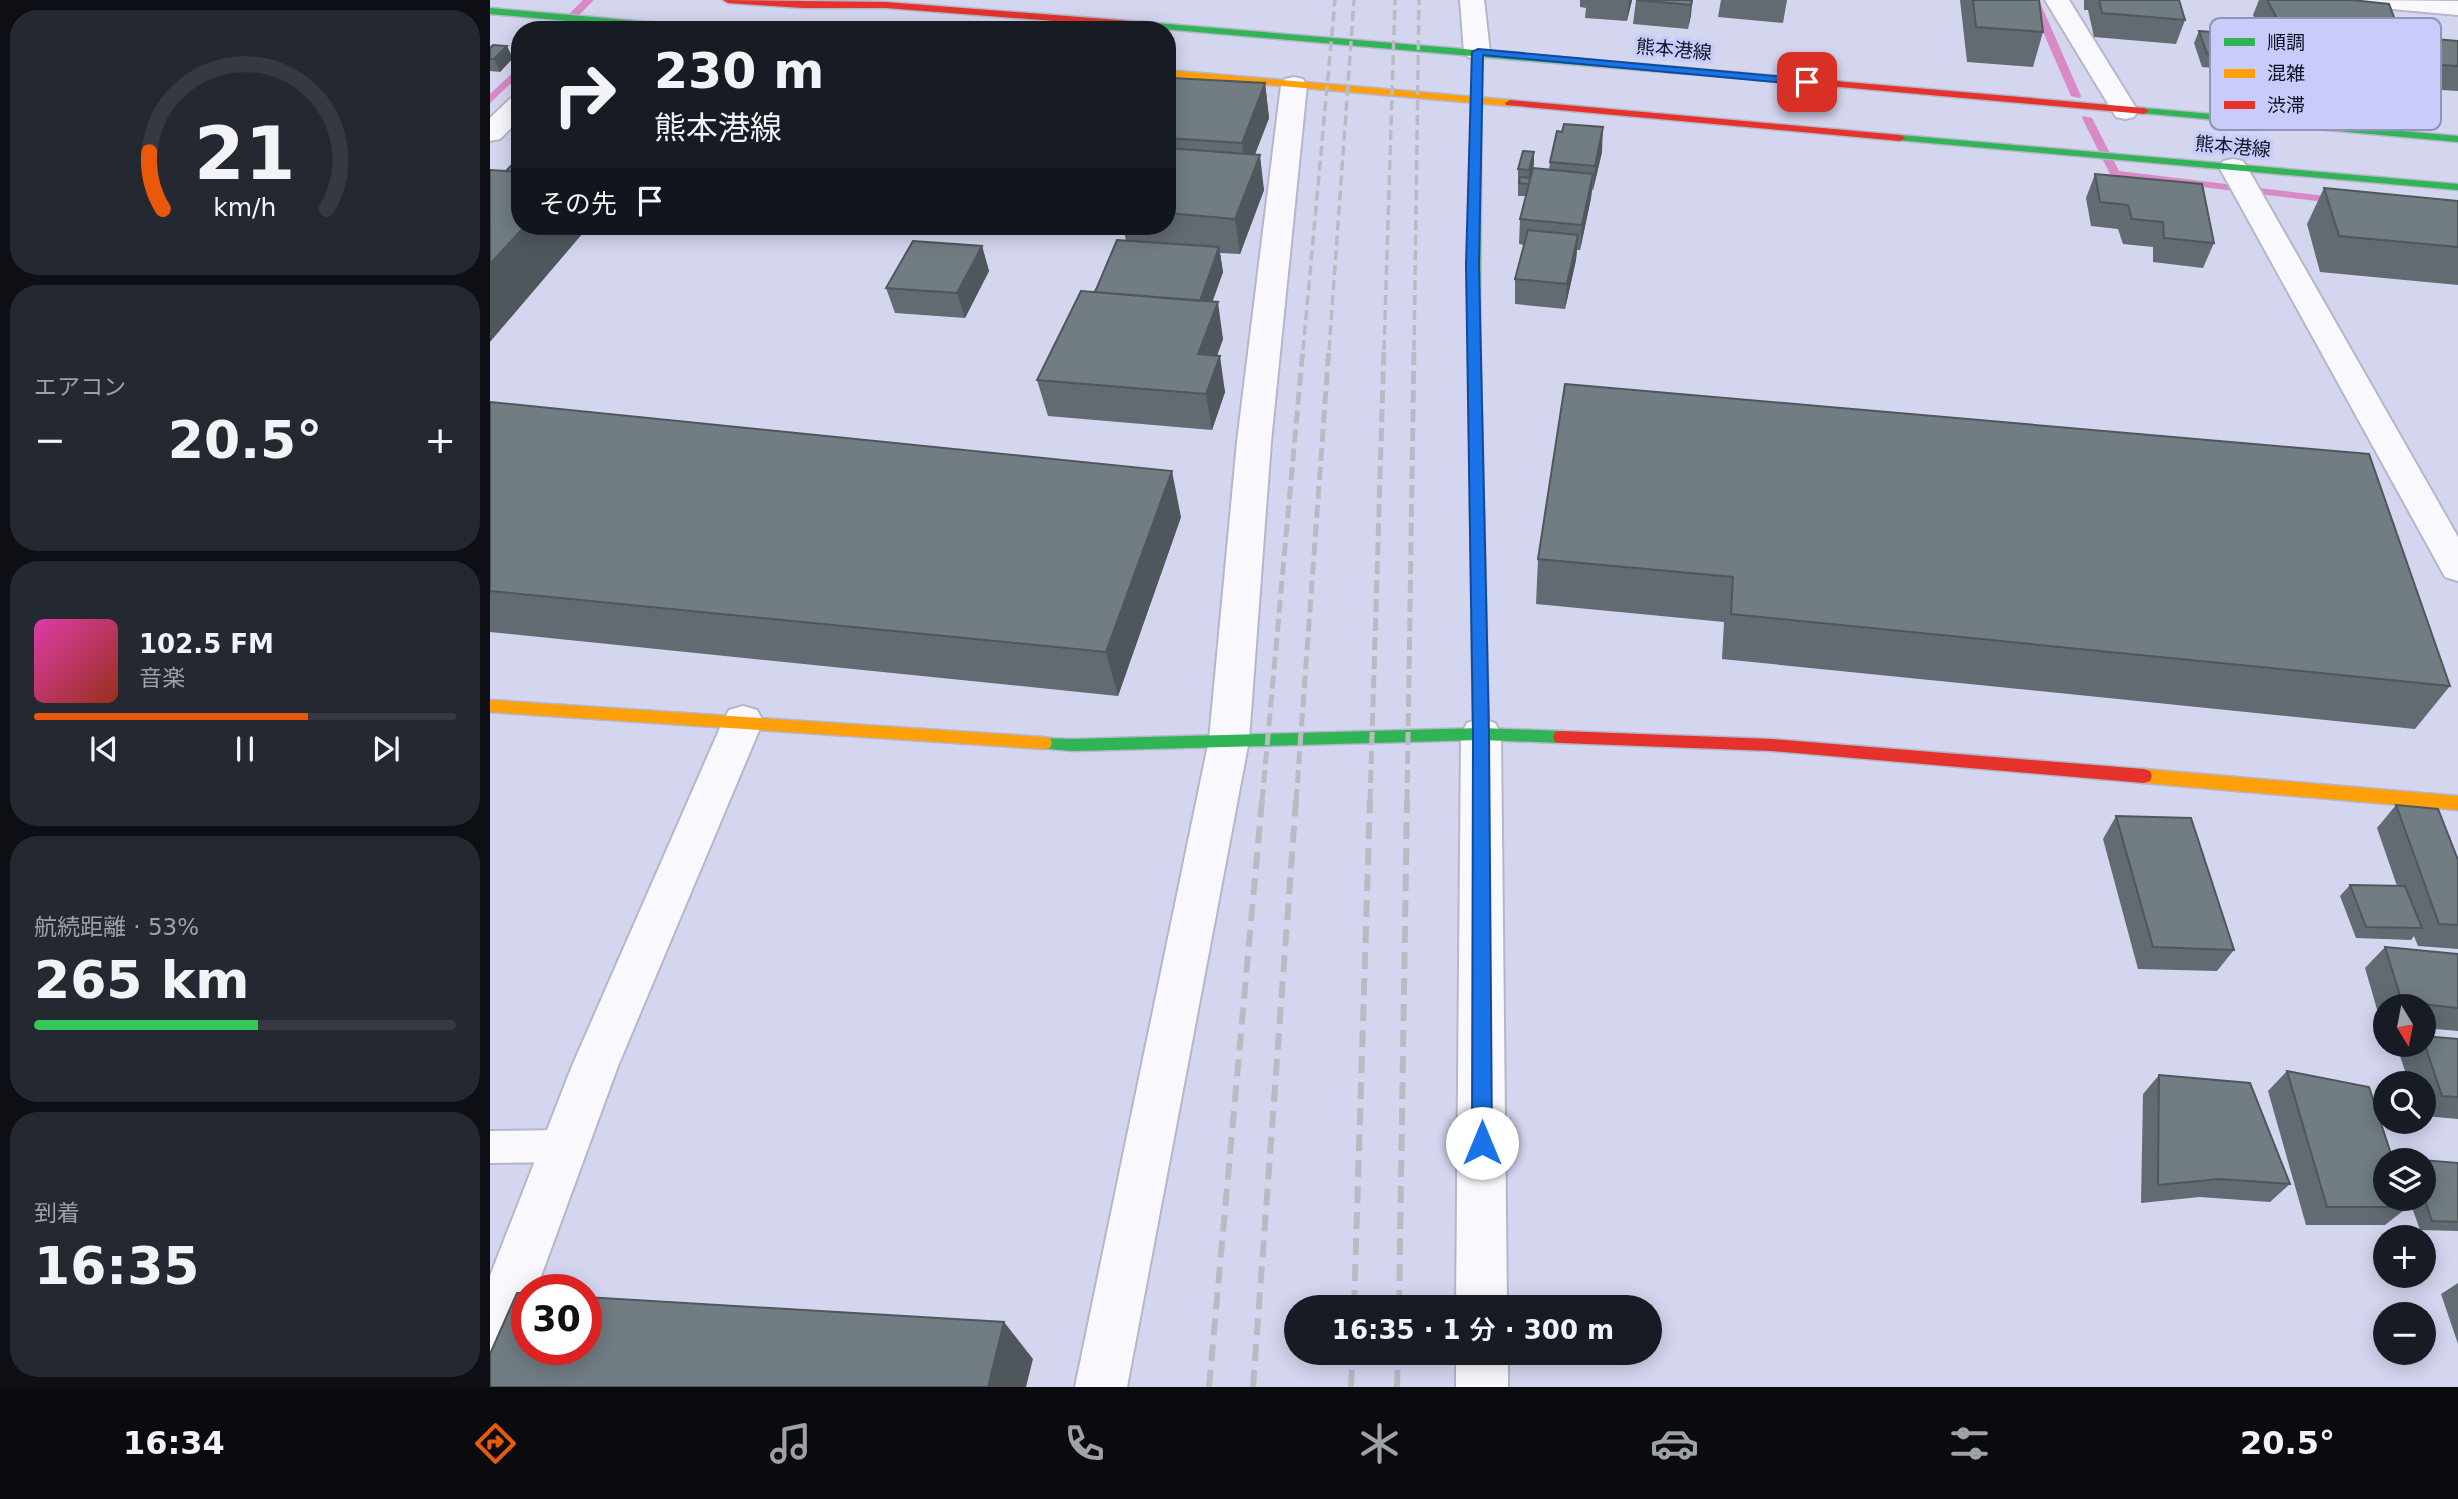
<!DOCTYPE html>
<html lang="ja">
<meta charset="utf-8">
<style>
body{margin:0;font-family:"DejaVu Sans","Noto Sans JP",sans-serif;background:#242831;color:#f1f3f6;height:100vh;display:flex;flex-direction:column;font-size:26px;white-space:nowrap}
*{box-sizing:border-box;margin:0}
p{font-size:23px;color:#9ea1a6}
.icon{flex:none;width:38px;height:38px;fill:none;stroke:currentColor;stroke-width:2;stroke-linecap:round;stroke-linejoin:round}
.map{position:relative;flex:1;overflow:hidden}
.sheet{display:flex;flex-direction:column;gap:10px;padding:10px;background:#0d0f14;width:490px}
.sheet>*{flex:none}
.hud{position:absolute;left:21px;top:21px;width:665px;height:214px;border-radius:28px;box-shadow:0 4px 18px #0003;background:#171b24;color:#f1f3f6;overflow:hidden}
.needle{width:46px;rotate:170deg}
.controls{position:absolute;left:1883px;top:994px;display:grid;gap:14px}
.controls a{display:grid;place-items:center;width:63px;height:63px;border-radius:50%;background:#171b24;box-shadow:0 4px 18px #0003;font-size:35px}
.speed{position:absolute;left:21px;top:1274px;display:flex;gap:14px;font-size:35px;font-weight:700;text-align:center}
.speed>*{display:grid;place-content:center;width:91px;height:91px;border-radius:50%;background:#171b24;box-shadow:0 4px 18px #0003;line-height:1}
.speed .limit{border:10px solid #d22;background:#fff;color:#111}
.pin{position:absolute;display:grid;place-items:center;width:60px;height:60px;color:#fff;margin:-30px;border-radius:14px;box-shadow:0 4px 10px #0006}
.me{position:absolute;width:77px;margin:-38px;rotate:0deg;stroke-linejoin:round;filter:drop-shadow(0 0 5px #0008)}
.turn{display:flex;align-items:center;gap:24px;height:147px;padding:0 28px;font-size:32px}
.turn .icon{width:91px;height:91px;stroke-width:2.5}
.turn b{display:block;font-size:49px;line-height:60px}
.then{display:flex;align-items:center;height:66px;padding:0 28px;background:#0003;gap:14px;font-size:26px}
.big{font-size:52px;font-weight:600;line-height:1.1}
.sheet .tile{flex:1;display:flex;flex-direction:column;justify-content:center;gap:10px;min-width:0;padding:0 24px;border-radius:28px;background:#242831}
.sheet .dial{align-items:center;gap:0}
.dial svg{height:182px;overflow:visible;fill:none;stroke:#363941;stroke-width:7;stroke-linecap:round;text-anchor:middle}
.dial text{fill:#f1f3f6;stroke:none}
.song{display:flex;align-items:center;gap:21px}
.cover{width:84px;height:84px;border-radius:10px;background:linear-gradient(135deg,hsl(320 70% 55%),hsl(10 70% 35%))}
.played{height:7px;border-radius:4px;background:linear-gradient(90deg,#ea580c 65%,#363941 65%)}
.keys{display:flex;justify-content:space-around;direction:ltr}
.heat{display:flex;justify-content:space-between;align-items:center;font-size:38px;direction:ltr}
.charge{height:10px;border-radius:5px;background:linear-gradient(90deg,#34c759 53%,#363941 0)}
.trip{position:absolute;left:794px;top:1295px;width:378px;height:70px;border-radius:35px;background:#171b24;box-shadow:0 4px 18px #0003;font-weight:600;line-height:70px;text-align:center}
.tabs{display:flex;height:112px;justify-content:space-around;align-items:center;background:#090b0e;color:#9ea1a6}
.tabs .icon{width:49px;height:49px}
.tabs .on{color:#ea580c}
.tabs b{font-size:32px;color:#f1f3f6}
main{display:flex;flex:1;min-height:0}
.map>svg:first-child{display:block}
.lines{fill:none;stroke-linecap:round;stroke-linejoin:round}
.stream{fill:#d889c6;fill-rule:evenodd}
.lane-casing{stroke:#b4b6c9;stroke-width:4}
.street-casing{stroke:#b4b6c9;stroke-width:4}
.fast-casing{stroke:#b4b6c9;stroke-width:3}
.slow-casing{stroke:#b4b6c9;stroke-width:3}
.jam-casing{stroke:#b4b6c9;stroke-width:3}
.lane{fill:#f9f9fd;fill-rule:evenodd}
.street{fill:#f9f9fd;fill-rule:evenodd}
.fast{fill:#30b455;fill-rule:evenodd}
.slow{fill:#ff9f0a;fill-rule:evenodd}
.jam{fill:#e5322d;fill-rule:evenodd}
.rail-far2{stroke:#babbc2;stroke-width:3.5;stroke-dasharray:10 5;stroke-linecap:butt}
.rail-far1{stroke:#babbc2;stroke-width:5;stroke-dasharray:13 6;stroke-linecap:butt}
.rail{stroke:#babbc2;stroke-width:6;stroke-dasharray:17 9;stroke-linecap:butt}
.wall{fill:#616b71}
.shaded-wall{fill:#4f575c}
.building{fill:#717c83;stroke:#4f575c;stroke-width:2}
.route{fill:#1a73e8;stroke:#114b97;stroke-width:2}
.labels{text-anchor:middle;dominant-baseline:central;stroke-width:7;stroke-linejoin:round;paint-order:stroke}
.far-street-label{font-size:19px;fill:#0f1020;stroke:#c9ccfb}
.key{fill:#c9ccfb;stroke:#9194b9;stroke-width:2}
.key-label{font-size:19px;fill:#0f1020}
</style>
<main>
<section class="sheet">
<div class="tile dial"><svg viewBox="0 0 100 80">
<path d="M14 69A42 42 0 1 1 86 69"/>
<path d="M14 69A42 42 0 0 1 8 44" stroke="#ea580c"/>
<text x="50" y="56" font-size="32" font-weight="700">21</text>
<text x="50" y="72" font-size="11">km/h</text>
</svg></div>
<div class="tile"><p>エアコン</p>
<div class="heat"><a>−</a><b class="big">20.5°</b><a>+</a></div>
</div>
<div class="tile">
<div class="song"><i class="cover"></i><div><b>102.5 FM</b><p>音楽</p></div></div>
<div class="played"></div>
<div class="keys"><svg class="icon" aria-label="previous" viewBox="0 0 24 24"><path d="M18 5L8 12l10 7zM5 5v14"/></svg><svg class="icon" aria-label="pause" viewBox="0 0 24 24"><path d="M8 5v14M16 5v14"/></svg><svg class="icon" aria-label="next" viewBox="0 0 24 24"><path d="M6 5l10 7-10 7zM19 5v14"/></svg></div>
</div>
<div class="tile"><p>航続距離 · 53%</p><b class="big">265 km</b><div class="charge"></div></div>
<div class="tile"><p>到着</p><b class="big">16:35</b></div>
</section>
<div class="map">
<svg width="1968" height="1387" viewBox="0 0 1968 1387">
<rect width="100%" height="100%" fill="#d4d6f0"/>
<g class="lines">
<path class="stream" d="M93 0H104L74 30H63Z
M1539 0H1549L1591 96 1590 98 1581 96Z
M30 66V75L0 103V94Z
M1593 116 1602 118 1629 171 1851 198 1857 201 1851 204 1621 176 1592 118Z"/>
<g class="lane-casing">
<path id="lane" d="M75 1130 87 1135 91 1146 87 1157 75 1162 0 1163V1131Z"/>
</g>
<g class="street-casing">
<path id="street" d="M970 0H994L1000 52 996 57 987 60 978 57 974 52Z
M1555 0H1579L1648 111 1644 117 1635 119 1626 117Z
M1868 0 1968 1V15L1880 7 1871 5Z
M804 77 813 79 817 85 781 442 759 740 637 1387H585L719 740 747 442 791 85 795 79Z
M30 96V119L10 139 0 141V118L21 98Z
M1743 159 1753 161 1757 167 1968 537V581L1955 577 1729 167 1733 161Z
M253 706 267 710 273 721 128 1066 46 1290H37V1314L18 1361 0 1369V1276L82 1066 233 721 239 710Z
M991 718 1005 723 1011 734 1017 1307H966L971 734 977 723Z
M966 1353H1018V1387H966Z"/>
</g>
<g class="fast-casing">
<path id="fast" d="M0 8 215 27 220 30H178L0 14Z
M654 22 1197 68 1202 71 1197 74 992 57 990 327 984 331 978 327 982 56 650 27 649 25Z
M1654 108 1968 136V142L1650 113V109Z
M1410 135 1968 184V190L1406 140 1404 138Z
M991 728 1071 731 1077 732 1079 737 1077 742 1071 743 991 740 583 751 548 748 546 743 548 738 583 739Z"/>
</g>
<g class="slow-casing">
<path id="slow" d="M677 70 1020 100 1025 103 1020 106 677 76Z
M984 323 990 327 999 734 997 739H985L983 734 978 327Z
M0 700 554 737 560 738 562 743 560 748 554 749 0 712Z
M1654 769 1968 796V810L1654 783 1648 781 1646 776 1648 771Z"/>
</g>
<g class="jam-casing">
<path id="jam" d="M233 0 396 2 654 22 659 25 654 28 396 8H313L238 3Z
M1197 68 1654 108 1659 111 1654 114 1193 73 1192 71Z
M1020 100 1410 135 1416 138 1410 141 1016 105 1015 103Z
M1071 731 1282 739 1654 769 1660 771 1662 776 1660 781 1654 783 1282 751 1071 743 1065 742 1063 737 1065 732Z"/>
</g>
<use href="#lane" class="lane"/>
<use href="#street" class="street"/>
<use href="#fast" class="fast"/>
<use href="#slow" class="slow"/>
<use href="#jam" class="jam"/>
<path class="rail-far2" d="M813 350 845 0
M839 350 864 0
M894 350 905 0
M924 350 929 0"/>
<path class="rail-far1" d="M772 802 813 348
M806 802 839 348
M880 802 894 348
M917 802 924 348"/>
<path class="rail" d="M864 1307 880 800
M909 1307 917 800
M719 1387 772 800
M763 1387 806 800
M861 1387 863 1353
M907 1387 908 1353"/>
</g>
<path class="wall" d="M1090 0H1142L1137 21 1095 18 1096 8 1090 7Z
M1146 0H1203L1198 29 1143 24Z
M1231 0H1297L1293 23 1228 17Z
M1470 0H1549L1553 32 1543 67 1477 62Z
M1594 0H1689L1695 20 1686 44 1604 37 1598 10H1594Z
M1769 0H1862L1910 33 1906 40 1919 41 1921 37 1968 41V91L1900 87 1891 64 1895 56 1877 55 1887 73 1881 86 1837 80 1836 77 1832 85 1808 84 1806 78 1804 83 1785 82 1779 72 1762 70 1754 47 1759 35 1773 36 1763 15Z
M1709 31 1756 58 1751 70 1712 67 1704 43Z
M0 48 23 58 10 72 0 71Z
M775 83 779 118 765 154 774 190 750 254 730 253 733 272 722 302 733 339 727 356 735 392 722 430 558 416 547 380 636 241 633 226H677V88Z
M1112 152 1103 190H1102L1101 198 1090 250H1087L1086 260 1075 309 1025 304V279L1034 245 1029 244 1030 219 1036 196H1028V169L1044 164 1040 178 1059 170 1060 162Z
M1605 174 1724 243 1713 268 1663 262V247L1633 244 1628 229 1601 226 1596 198Z
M1834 188 1968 201V285L1830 272 1817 224Z
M492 246 499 271 475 318 405 313 396 288Z
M1075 384 1960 686 1925 729 1232 659 1234 622 1046 604 1048 559Z
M0 402 691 517 628 696 0 632Z
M1906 805 1968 860V949L1928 946 1924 936 1921 940 1866 938 1850 896 1860 885 1907 886 1887 828Z
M1626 816 1744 950 1727 971 1648 969 1613 839Z
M1895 947 1968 954V1031L1934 1028V1006H1895V1024L1891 1023 1875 968Z
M1934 1036 1968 1039V1119L1934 1116V1083H1919L1910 1056 1922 1045H1934Z
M1797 1071 1918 1207 1895 1225H1816L1778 1091Z
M1669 1075 1800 1184 1780 1202 1710 1197 1651 1203 1653 1094Z
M1919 1159 1968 1163V1231L1930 1230 1919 1199H1934V1160H1918Z
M1968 1283V1344L1951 1294Z"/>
<path class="shaded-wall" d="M1139 0H1142L1137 21Z
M1202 0 1201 16 1198 29 1201 5Z
M17 46 23 58 10 72 4 59Z
M775 83 779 118 756 178 752 143Z
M1113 127 1112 152 1103 190 1105 166Z
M1044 152V164L1039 183V170Z
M770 155 774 190 750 254 745 219Z
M1103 174 1101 198 1090 250 1092 225Z
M35 226H99L0 342V264Z
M1088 235 1086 260 1075 309 1077 284Z
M492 246 499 271 475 318 467 293Z
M729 247 733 272 711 334 707 309Z
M728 302 733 339 714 390 708 354Z
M730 356 735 392 722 430 716 394Z
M682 471 691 517 628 696 616 652Z
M514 1322 543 1359 536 1387H498Z"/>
<path class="building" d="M1146 0H1202L1201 5Z
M1483 0H1549L1553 32 1486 27Z
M1609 0H1689L1695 20 1612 13Z
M1777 0H1862L1899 4 1910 33 1789 22Z
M1709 31 1747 34 1756 58 1717 54Z
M1921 37 1968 41V66L1912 63 1903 40 1922 42Z
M3 45 17 46 4 59H0V48Z
M682 78 775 83 752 143 677 138V88Z
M1074 124 1113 127 1105 166 1060 162 1067 131 1072 132Z
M677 148 770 155 745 219 677 213Z
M1033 151 1044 152 1039 170 1028 169Z
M30 156V172L16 171Z
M1043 168 1103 174 1092 225 1030 219Z
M0 170 30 172V226H35L0 264Z
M1605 174 1712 184 1724 243 1674 238 1673 222 1642 219 1638 205 1610 202Z
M1030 177 1040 178 1039 184 1029 183Z
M1834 188 1968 201V247L1849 236Z
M1038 230 1088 235 1077 284 1025 279Z
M627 240 729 247 710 301 605 292Z
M423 241 492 246 467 293 396 288Z
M591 291 728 302 708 354 730 356 716 394 547 380Z
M1075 384 1879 454 1960 686 1241 614 1243 577 1048 559Z
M0 402 682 471 616 652 0 591Z
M1906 805 1948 809 1968 860V925L1949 924Z
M1626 816 1701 818 1744 950 1663 947Z
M1860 885 1915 886 1932 928 1876 927Z
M1895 947 1968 954V1008L1912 1002Z
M1934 1036 1968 1039V1097L1952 1096 1934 1042Z
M1797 1071 1879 1087 1903 1160H1895V1199H1915L1918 1207H1837Z
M1669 1075 1760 1083 1800 1184 1729 1179 1668 1185Z
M1919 1159 1968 1163V1222L1942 1221 1934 1198V1160H1920Z
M27 1293H37V1349H96V1297L514 1322 498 1387H0V1354Z"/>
<path class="route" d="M988 49 1317 79 1323 82 1317 85 993 55 989 264 999 734 1002 1143 999 1150 992 1153 985 1150 982 1143 983 734 976 264 982 52Z"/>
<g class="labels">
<g class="far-street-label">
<text transform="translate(1184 49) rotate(5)">熊本港線</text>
<text transform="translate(1743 146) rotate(5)">熊本港線</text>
</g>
</g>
<rect x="1720" y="18" width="231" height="112" rx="10" class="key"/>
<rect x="1734" y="38" width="31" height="8" fill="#30b455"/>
<rect x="1734" y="69" width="31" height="9" fill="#ff9f0a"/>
<rect x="1734" y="101" width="31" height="8" fill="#e5322d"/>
<g class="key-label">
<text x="1777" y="49">順調</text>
<text x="1777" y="80">混雑</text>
<text x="1777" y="112">渋滞</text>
</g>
</svg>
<div class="controls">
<a><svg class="needle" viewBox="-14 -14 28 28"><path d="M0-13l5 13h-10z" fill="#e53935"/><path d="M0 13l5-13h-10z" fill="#9ea1a6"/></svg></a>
<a><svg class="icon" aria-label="search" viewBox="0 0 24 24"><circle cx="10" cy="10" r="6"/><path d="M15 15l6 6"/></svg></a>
<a><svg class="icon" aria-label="layers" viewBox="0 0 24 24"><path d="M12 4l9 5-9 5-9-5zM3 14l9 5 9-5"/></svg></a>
<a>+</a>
<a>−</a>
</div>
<div class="speed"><div class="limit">30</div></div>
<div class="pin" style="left:1317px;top:82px;background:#d93025"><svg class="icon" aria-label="arrive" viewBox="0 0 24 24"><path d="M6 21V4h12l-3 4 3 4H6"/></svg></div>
<svg class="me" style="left:992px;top:1143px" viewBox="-20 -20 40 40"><circle r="19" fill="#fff"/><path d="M0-13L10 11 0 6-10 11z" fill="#1a73e8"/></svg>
<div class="trip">16:35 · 1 分 · 300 m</div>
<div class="hud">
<div class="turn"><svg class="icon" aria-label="right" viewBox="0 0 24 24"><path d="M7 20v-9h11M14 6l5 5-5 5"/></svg><div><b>230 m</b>熊本港線</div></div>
<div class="then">その先<svg class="icon" aria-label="arrive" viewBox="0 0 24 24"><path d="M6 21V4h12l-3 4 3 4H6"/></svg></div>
</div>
</div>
</main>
<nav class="tabs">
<b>16:34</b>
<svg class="icon on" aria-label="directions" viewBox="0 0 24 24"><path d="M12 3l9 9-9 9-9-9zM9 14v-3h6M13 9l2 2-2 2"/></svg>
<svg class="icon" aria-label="music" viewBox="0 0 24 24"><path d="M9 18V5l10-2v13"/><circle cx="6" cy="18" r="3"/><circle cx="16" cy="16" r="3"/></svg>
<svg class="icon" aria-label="phone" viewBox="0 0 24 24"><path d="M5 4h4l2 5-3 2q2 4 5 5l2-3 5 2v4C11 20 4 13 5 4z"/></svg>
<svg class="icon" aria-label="climate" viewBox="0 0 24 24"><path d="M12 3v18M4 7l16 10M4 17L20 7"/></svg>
<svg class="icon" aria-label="car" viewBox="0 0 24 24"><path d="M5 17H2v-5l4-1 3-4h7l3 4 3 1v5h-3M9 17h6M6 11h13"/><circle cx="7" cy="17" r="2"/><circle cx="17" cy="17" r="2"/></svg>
<svg class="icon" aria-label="filters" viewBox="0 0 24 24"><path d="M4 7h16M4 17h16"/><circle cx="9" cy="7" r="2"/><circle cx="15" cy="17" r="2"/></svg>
<b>20.5°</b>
</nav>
